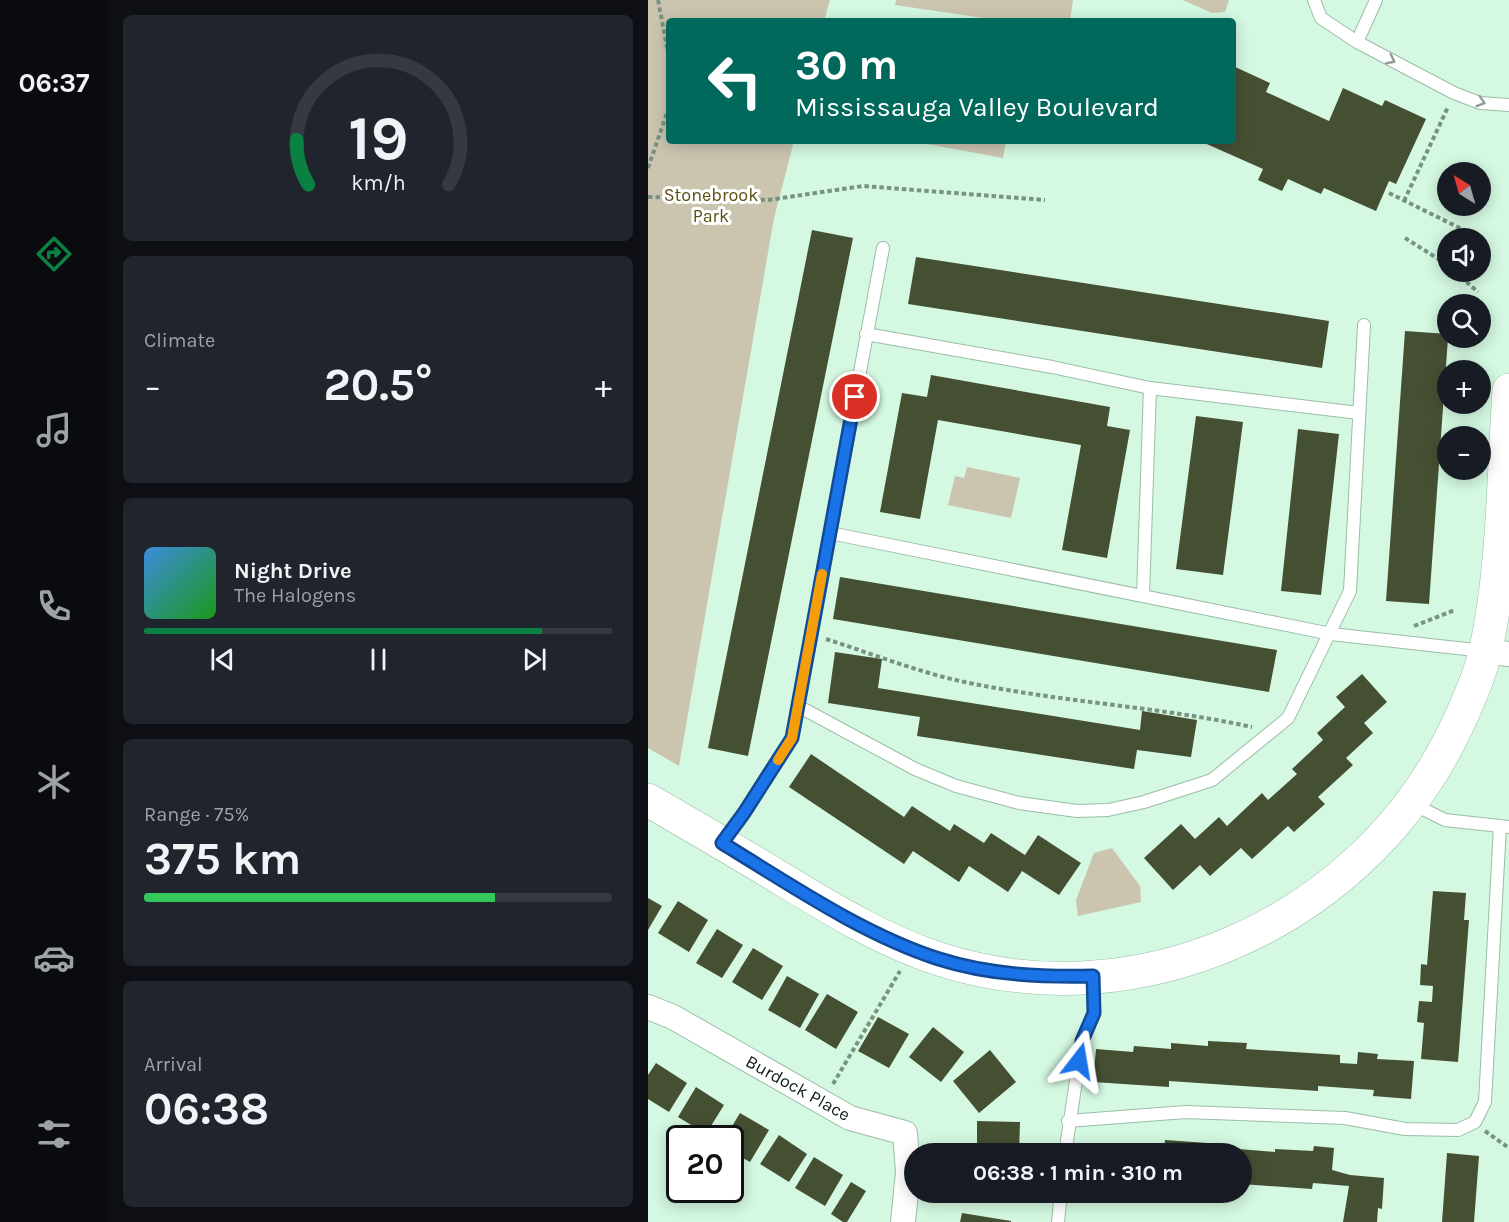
<!DOCTYPE html>
<meta charset="utf-8">
<style>
body{margin:0;font-family:Karla,sans-serif;background:#20242c;color:#f1f3f6;height:100vh;display:flex;flex-direction:column;font-size:22px;white-space:nowrap}
*{box-sizing:border-box;margin:0}
p{font-size:20px;color:#9ea1a6}
.icon{flex:none;width:33px;height:33px;fill:none;stroke:currentColor;stroke-width:2;stroke-linecap:round;stroke-linejoin:round}
.map{position:relative;flex:1;overflow:hidden}
.side{display:flex;flex-direction:column;gap:15px;padding:15px;background:#0d0f14;width:540px}
.side>*{flex:none}
.guide{position:absolute;left:18px;top:18px;width:570px;height:126px;border-radius:6px;box-shadow:0 3px 15px #0003;background:#00695c;color:#fff;overflow:hidden}
.needle{width:39px;rotate:323deg}
.fabs{position:absolute;left:789px;top:162px;display:grid;gap:12px}
.fabs a{display:grid;place-items:center;width:54px;height:54px;border-radius:50%;background:#171b24;box-shadow:0 3px 15px #0003;font-size:30px}
.speed{position:absolute;left:18px;top:1125px;display:flex;gap:12px;font-size:30px;font-weight:700;text-align:center}
.speed>*{display:grid;place-content:center;width:78px;height:78px;border-radius:50%;background:#171b24;box-shadow:0 3px 15px #0003;line-height:1}
.speed .limit{border:3px solid #111;border-radius:9px;background:#fff;color:#111}
.pin{position:absolute;display:grid;place-items:center;width:51px;height:51px;color:#fff;margin:-26px;border:3px solid #fff;border-radius:50%;box-shadow:0 2px 6px #0007}
.me{position:absolute;width:66px;margin:-33px;rotate:14deg;stroke-linejoin:round;filter:drop-shadow(0 0 4px #0008)}
.turn{display:flex;align-items:center;gap:21px;height:126px;padding:0 30px;font-size:27px}
.turn .icon{width:78px;height:78px;stroke-width:2.5}
.turn b{display:block;font-size:42px;line-height:51px}
.big{font-size:45px;font-weight:700;line-height:1.1}
.side .widget{flex:1;display:flex;flex-direction:column;justify-content:center;gap:9px;min-width:0;padding:0 21px;border-radius:9px;background:#20242c}
.side .dial{align-items:center;gap:0}
.dial svg{height:156px;overflow:visible;fill:none;stroke:#363941;stroke-width:7;stroke-linecap:round;text-anchor:middle}
.dial text{fill:#f1f3f6;stroke:none}
.song{display:flex;align-items:center;gap:18px}
.cover{width:72px;height:72px;border-radius:9px;background:linear-gradient(135deg,hsl(210 70% 55%),hsl(120 70% 35%))}
.played{height:6px;border-radius:3px;background:linear-gradient(90deg,#0b8043 85%,#363941 85%)}
.keys{display:flex;justify-content:space-around;direction:ltr}
.heat{display:flex;justify-content:space-between;align-items:center;font-size:33px;direction:ltr}
.charge{height:9px;border-radius:4px;background:linear-gradient(90deg,#34c759 75%,#363941 0)}
.trip{position:absolute;left:256px;top:1143px;width:348px;height:60px;border-radius:30px;background:#171b24;box-shadow:0 3px 15px #0003;font-weight:700;line-height:60px;text-align:center}
main{display:flex;flex:1;min-height:0}
.tab-bar{display:flex;flex-direction:column;width:108px;justify-content:space-around;align-items:center;background:#090b0e;color:#9ea1a6}
.tab-bar .icon{width:42px;height:42px}
.tab-bar .current{color:#0b8043}
.tab-bar b{font-size:27px;color:#f1f3f6}
.map>svg:first-child{display:block}
.green{fill:#cbc5b0}
.building{fill:#455033}
.lines{fill:none;stroke-linecap:round;stroke-linejoin:round}
.lane-casing{stroke:#9bbda7;stroke-width:14}
.street-casing{stroke:#9bbda7;stroke-width:26}
.secondary-casing{stroke:#9bbda7;stroke-width:34}
.path{stroke:#799383;stroke-width:4;stroke-dasharray:4.5 3;stroke-linecap:butt}
.lane{stroke:#fff;stroke-width:12}
.street{stroke:#fff;stroke-width:24}
.secondary{stroke:#fff;stroke-width:33}
.oneway{stroke:#949a97}
.route-casing{stroke:#114b97;stroke-width:15}
.route{stroke:#1a73e8;stroke-width:10}
.slow{stroke:#f59e0b;stroke-width:10}
.labels{text-anchor:middle;dominant-baseline:central;stroke-width:6;stroke-linejoin:round;paint-order:stroke}
.park-label{font-size:18px;fill:#5d4e14;stroke:#fff}
.street-label{font-size:18px;fill:#111e17;stroke:#fff}
</style>
<main>
<nav class="tab-bar">
<b>06:37</b>
<svg class="icon current" aria-label="directions" viewBox="0 0 24 24"><path d="M12 3l9 9-9 9-9-9zM9 14v-3h6M13 9l2 2-2 2"/></svg>
<svg class="icon" aria-label="music" viewBox="0 0 24 24"><path d="M9 18V5l10-2v13"/><circle cx="6" cy="18" r="3"/><circle cx="16" cy="16" r="3"/></svg>
<svg class="icon" aria-label="phone" viewBox="0 0 24 24"><path d="M5 4h4l2 5-3 2q2 4 5 5l2-3 5 2v4C11 20 4 13 5 4z"/></svg>
<svg class="icon" aria-label="climate" viewBox="0 0 24 24"><path d="M12 3v18M4 7l16 10M4 17L20 7"/></svg>
<svg class="icon" aria-label="car" viewBox="0 0 24 24"><path d="M5 17H2v-5l4-1 3-4h7l3 4 3 1v5h-3M9 17h6M6 11h13"/><circle cx="7" cy="17" r="2"/><circle cx="17" cy="17" r="2"/></svg>
<svg class="icon" aria-label="filters" viewBox="0 0 24 24"><path d="M4 7h16M4 17h16"/><circle cx="9" cy="7" r="2"/><circle cx="15" cy="17" r="2"/></svg>
</nav>
<section class="side">
<div class="widget dial"><svg viewBox="0 0 100 80">
<path d="M14 69A42 42 0 1 1 86 69"/>
<path d="M14 69A42 42 0 0 1 8 46" stroke="#0b8043"/>
<text x="50" y="56" font-size="32" font-weight="700">19</text>
<text x="50" y="72" font-size="11">km/h</text>
</svg></div>
<div class="widget"><p>Climate</p>
<div class="heat"><a>−</a><b class="big">20.5°</b><a>+</a></div>
</div>
<div class="widget">
<div class="song"><i class="cover"></i><div><b>Night Drive</b><p>The Halogens</p></div></div>
<div class="played"></div>
<div class="keys"><svg class="icon" aria-label="previous" viewBox="0 0 24 24"><path d="M18 5L8 12l10 7zM5 5v14"/></svg><svg class="icon" aria-label="pause" viewBox="0 0 24 24"><path d="M8 5v14M16 5v14"/></svg><svg class="icon" aria-label="next" viewBox="0 0 24 24"><path d="M6 5l10 7-10 7zM19 5v14"/></svg></div>
</div>
<div class="widget"><p>Range · 75%</p><b class="big">375 km</b><div class="charge"></div></div>
<div class="widget"><p>Arrival</p><b class="big">06:38</b></div>
</section>
<div class="map">
<svg width="861" height="1222" viewBox="0 0 861 1222">
<rect width="100%" height="100%" fill="#d4f8e1"/>
<path class="green" d="M0 0H182L176 21H21V141H146L126 218 31 766 0 748Z
M248 0H425L422 21H356L247 5Z
M535 0H581L577 12 564 13Z
M263 141H358L355 158Z
M319 467 372 478 363 518 300 505 307 476 316 478Z
M464 848 492 886 493 902 430 916 428 900 446 853Z"/>
<path class="building" d="M585 66 622 83 618 92 681 121 695 88 734 106 737 100 778 119 748 184 741 181 728 211 676 188 673 194 640 179 634 191 610 180 615 169 552 141H585Z
M164 230 205 238 100 756 60 748Z
M268 257 681 321 674 368 260 304Z
M757 331 800 334V338L781 604 738 601Z
M283 375 462 407 459 426 482 430 459 558 414 550 433 445 290 420 272 519 232 512 254 393 279 397Z
M548 416 595 422 575 575 528 569Z
M650 429 691 434 673 595 633 591Z
M192 577 629 650 621 692 185 619Z
M187 652 234 659 230 688 492 730 494 711 549 720 543 757 489 750 486 769 269 736 272 717 180 703Z
M714 674 739 702 716 723 725 733 698 758 705 765 670 797 677 804 646 832 640 826 604 859 593 848 562 876 552 865 525 890 496 858 533 824 547 839 571 817 579 826 614 793 620 800 649 774 644 769 675 740 669 733 697 707 688 697Z
M163 754 256 817 264 806 302 831 306 824 336 843 343 833 377 855 390 835 433 863 411 895 374 871 360 892 321 866 311 882 265 851 256 864 141 787Z
M785 891 818 893 816 920H821L810 1062 773 1059 776 1023 769 1022 771 1001 784 1002 785 986 772 985 773 964 779 965Z
M0 898 14 906 0 930Z
M30 901 60 920 41 952 10 933Z
M69 929 95 945 74 978 48 963Z
M105 948 135 966 114 1000 84 982Z
M139 976 171 994 152 1028 120 1010Z
M179 994 210 1012 188 1049 157 1030Z
M230 1017 261 1034 241 1068 210 1051Z
M285 1027 316 1052 293 1082 261 1057Z
M560 1041 599 1043 598 1049 692 1055V1063L709 1064 710 1052 730 1054 729 1059 766 1061 763 1099 725 1096 726 1090 670 1086V1091L521 1081V1087L445 1082 448 1049 485 1052 486 1046 523 1049V1043L560 1046Z
M342 1050 368 1082 331 1113 305 1081Z
M8 1063 39 1083 21 1112 0 1099V1075Z
M48 1087 76 1105 58 1134 30 1117Z
M92 1113 121 1130 102 1162 82 1151V1138H77Z
M329 1121 372 1122 371 1154 329 1153Z
M131 1135 159 1154 141 1182 112 1164Z
M517 1140 574 1144V1150L591 1152V1149L627 1152V1149L665 1151 666 1146 686 1148 684 1170 702 1175 736 1178 734 1209 730 1208 729 1222H695L701 1186 665 1183 664 1189 594 1184V1154H442V1146L516 1149Z
M799 1153 831 1156 826 1222H794Z
M166 1157 195 1175 177 1206 147 1188Z
M203 1182 218 1191 199 1222H195L183 1214Z
M319 1192H361L359 1202 319 1195Z
M314 1213 363 1221V1222H312Z"/>
<g class="lines">
<g class="lane-casing">
<path id="lane" d="M666 0 673 18 709 42 806 93 832 103 861 105
M709 42 728 0
M218 334 404 367 502 388 711 413
M182 533 683 634 836 651
M495 596 502 388
M150 706 267 769 308 786 371 803 429 811 460 810 496 802 564 780 640 718 702 591 716 325
M765 804 797 820 861 827
M74 842 96 813 144 738 235 248
M420 1121 538 1112 697 1118 757 1129 810 1130 827 1122 837 1102 852 826
M417 1154 434 1041 446 1013 445 978
M410 1222 413 1192"/>
</g>
<g class="street-casing">
<path id="street" d="M837 651 861 654
M0 1007 25 1017 202 1118 257 1133 260 1172 255 1222"/>
</g>
<g class="secondary-casing">
<path id="secondary" d="M0 800C43 825 86 850 129 876 180 907 233 940 291 959 489 1023 709 923 802 740 816 712 831 680 838 649 856 565 855 476 861 390"/>
</g>
<path class="path" d="M10 0 21 58
M0 168 21 107
M741 193 832 238
M0 197 120 200 215 186 397 200
M756 201 800 107
M757 238 800 265
M807 272 830 292
M766 626 807 610
M178 639C222 653 267 671 312 681 409 702 508 706 604 727
M185 1084 252 971
M837 1131 861 1148"/>
<use href="#lane" class="lane"/>
<use href="#street" class="street"/>
<use href="#secondary" class="secondary"/>
</g>
<defs><path id="oneway-chevron" d="M-2-3.5L2.5 0L-2 3.5" fill="none" stroke-width="1.6" stroke-linecap="round" stroke-linejoin="round" transform="scale(1.5)"/></defs>
<g class="oneway">
<use href="#oneway-chevron" transform="translate(743 60) rotate(27)"/>
<use href="#oneway-chevron" transform="translate(833 102) rotate(17)"/>
</g>
<g class="lines">
<g class="route-casing">
<path id="route" d="M207 397 144 738 96 813 74 843C143 885 214 934 291 959 341 975 394 977 445 976L446 1013 434 1041 431 1061"/>
</g>
<use href="#route" class="route"/>
<path class="slow" d="M130 760 144 738 174 574"/>
</g>
<g class="labels">
<g class="park-label">
<text x="63" y="195">Stonebrook<tspan x="63" dy="21">Park</tspan></text>
</g>
<g class="street-label">
<text transform="translate(150 1088) rotate(29)">Burdock Place</text>
</g>
</g>
</svg>
<div class="fabs">
<a><svg class="needle" viewBox="-14 -14 28 28"><path d="M0-13l5 13h-10z" fill="#e53935"/><path d="M0 13l5-13h-10z" fill="#9ea1a6"/></svg></a>
<a><svg class="icon" aria-label="sound" viewBox="0 0 24 24"><path d="M4 9h4l5-4v14l-5-4H4zM17 9q2 3 0 6"/></svg></a>
<a><svg class="icon" aria-label="search" viewBox="0 0 24 24"><circle cx="10" cy="10" r="6"/><path d="M15 15l6 6"/></svg></a>
<a>+</a>
<a>−</a>
</div>
<div class="speed"><div class="limit">20</div></div>
<div class="pin" style="left:207px;top:397px;background:#d93025"><svg class="icon" aria-label="arrive" viewBox="0 0 24 24"><path d="M6 21V4h12l-3 4 3 4H6"/></svg></div>
<svg class="me" style="left:431px;top:1061px" viewBox="-20 -20 40 40"><path d="M0-17L14 15 0 8-14 15z" fill="#1a73e8" stroke="#fff" stroke-width="4"/></svg>
<div class="trip">06:38 · 1 min · 310 m</div>
<div class="guide">
<div class="turn"><svg class="icon" aria-label="left" viewBox="0 0 24 24"><path d="M17 20v-9H6M10 6l-5 5 5 5"/></svg><div><b>30 m</b>Mississauga Valley Boulevard</div></div>
</div>
</div>
</main>
